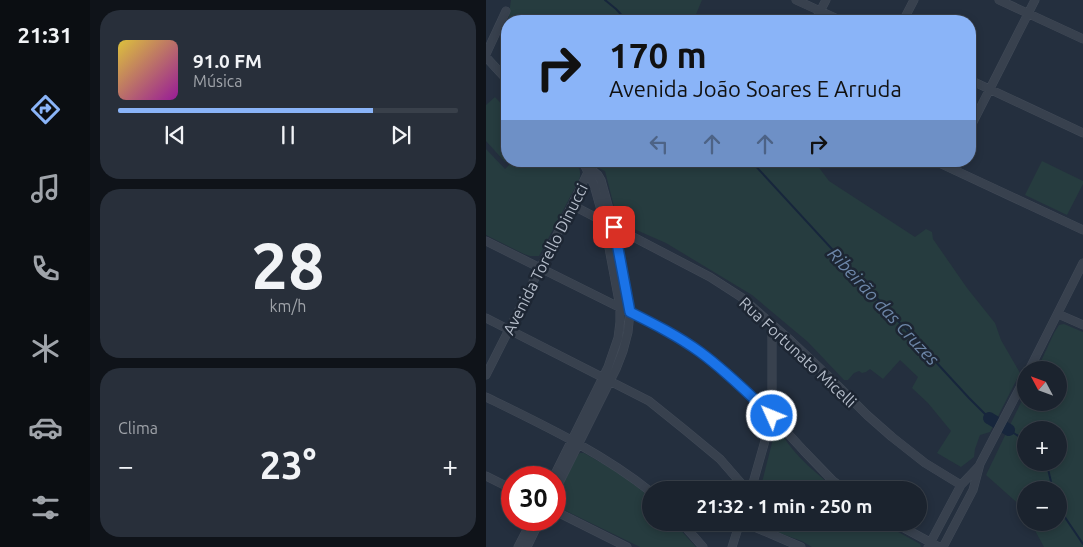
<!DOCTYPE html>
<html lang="pt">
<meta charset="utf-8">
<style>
body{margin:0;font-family:Ubuntu,sans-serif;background:#282f3a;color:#f1f3f6;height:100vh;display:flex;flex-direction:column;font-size:19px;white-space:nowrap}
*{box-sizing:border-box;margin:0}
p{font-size:16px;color:#a0a4aa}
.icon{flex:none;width:28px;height:28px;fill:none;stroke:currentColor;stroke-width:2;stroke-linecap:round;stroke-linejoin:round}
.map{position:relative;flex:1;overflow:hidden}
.side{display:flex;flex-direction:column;gap:10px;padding:10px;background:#0f1319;width:396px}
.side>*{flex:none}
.top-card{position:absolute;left:15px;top:15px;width:475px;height:152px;border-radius:20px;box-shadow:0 2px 8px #0003,0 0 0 1px #39404a;background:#8ab4f8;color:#111;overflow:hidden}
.needle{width:32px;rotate:311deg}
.fabs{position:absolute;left:531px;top:361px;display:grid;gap:10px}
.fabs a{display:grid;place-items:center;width:50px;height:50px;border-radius:50%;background:#1b232e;box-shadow:0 2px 8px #0003,0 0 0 1px #39404a;font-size:25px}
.speed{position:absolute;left:15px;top:466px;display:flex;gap:10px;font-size:25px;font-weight:700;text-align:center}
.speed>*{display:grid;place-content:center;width:65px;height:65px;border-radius:50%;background:#1b232e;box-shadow:0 2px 8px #0003,0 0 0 1px #39404a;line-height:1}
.speed .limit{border:8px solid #d22;background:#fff;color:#111}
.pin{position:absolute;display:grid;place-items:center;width:42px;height:42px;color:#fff;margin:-21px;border-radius:10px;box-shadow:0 2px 8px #0006}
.me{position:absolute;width:55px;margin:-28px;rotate:314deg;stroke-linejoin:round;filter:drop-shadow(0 0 4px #0008)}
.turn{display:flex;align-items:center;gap:18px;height:105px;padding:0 25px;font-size:22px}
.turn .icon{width:65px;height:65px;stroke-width:2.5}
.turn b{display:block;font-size:35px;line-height:42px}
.lanes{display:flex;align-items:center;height:48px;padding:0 25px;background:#0003;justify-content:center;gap:25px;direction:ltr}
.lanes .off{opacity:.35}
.big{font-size:38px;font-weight:700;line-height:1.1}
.side .card{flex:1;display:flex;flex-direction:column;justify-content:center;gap:8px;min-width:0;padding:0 18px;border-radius:20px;background:#282f3a}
.side .dial{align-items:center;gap:0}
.dial b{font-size:65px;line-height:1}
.song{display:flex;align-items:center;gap:15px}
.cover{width:60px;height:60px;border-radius:8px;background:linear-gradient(135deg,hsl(50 70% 55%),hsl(300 70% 35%))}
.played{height:5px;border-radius:2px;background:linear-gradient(90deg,#8ab4f8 75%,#39404a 75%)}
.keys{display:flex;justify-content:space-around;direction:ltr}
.heat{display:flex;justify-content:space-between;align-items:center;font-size:28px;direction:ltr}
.trip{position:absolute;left:156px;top:481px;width:285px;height:50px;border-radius:25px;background:#1b232e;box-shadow:0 2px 8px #0003,0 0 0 1px #39404a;font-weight:700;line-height:50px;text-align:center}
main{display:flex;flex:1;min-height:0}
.dock{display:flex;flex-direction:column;width:90px;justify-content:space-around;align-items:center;background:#0b0e12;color:#a0a4aa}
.dock .icon{width:35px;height:35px}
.dock .current{color:#8ab4f8}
.dock b{font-size:22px;color:#f1f3f6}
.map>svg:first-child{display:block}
.green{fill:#263c3f;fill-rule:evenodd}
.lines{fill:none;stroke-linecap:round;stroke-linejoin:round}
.stream{stroke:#17263c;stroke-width:2}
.river{stroke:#17263c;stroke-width:12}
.minor-casing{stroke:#414a57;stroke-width:9}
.minor{stroke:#38414e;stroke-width:8}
.route-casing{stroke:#114b97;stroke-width:12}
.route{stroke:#1a73e8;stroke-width:9}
.labels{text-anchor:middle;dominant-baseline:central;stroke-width:5;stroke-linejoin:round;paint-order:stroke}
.street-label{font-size:16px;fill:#b4bcc9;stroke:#1d2633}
.water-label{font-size:18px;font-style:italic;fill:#6d86a8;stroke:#1d2633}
</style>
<main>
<nav class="dock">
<b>21:31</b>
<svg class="icon current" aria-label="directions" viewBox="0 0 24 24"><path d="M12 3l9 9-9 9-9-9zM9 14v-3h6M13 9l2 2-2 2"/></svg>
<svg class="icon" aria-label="music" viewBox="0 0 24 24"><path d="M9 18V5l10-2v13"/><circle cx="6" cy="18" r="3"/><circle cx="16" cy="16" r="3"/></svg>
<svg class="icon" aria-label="phone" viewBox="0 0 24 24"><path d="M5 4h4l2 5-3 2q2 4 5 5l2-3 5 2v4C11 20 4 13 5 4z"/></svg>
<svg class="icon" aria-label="climate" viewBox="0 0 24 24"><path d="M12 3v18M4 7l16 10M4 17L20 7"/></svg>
<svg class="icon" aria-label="car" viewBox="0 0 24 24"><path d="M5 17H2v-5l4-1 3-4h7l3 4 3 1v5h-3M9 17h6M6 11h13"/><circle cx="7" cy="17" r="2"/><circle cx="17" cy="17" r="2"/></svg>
<svg class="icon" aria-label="filters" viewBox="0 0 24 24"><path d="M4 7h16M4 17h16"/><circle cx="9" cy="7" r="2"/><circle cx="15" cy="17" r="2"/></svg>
</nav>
<section class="side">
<div class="card">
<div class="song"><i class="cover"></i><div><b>91.0 FM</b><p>Música</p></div></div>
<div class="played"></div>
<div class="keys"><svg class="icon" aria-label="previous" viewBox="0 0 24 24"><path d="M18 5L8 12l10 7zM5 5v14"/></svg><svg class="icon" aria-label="pause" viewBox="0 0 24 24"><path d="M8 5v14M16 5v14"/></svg><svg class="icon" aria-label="next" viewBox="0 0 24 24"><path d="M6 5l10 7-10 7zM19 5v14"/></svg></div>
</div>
<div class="card dial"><b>28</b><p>km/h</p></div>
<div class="card"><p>Clima</p>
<div class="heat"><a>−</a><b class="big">23°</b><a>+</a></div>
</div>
</section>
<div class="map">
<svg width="597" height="547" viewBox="0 0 597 547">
<rect width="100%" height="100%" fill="#242f3e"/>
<path class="green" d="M25 0H216L208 19 213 21H22Z
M9 97 21 110V160L19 162 0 141V105Z
M0 149 19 169 27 161H89C93 167 96 173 93 180L53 256H44L38 254 0 235Z
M106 161H328L343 181 429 237 440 229 446 232 447 239 481 288 509 323 515 340 534 373 504 432 494 435 489 449 488 457 475 467 451 453 465 431 442 403 426 388 432 377 414 360 397 379 384 369 380 372 376 373 373 371 368 373 362 380H358L322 342 266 295 180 243 132 222 119 171 104 164Z
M556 161 597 181V184L581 215 539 195Z
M578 324 597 332V547H558L545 523 572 522V490H540V513L537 508 500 475 540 392V402H572V370H551L568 333 573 325ZM540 430H572V462H540Z
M293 435 297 436C309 456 332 475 351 490H274L287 439 289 437Z
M94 453H98C122 466 146 480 165 499V522L188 523 210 547H154L72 507 69 504V499L91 456Z
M269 523H396L434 544 435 547H326L316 541 272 526Z"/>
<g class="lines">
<path class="stream" d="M119 0 130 9 141 21
M265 161 483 398 503 418
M523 430 540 441
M560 462 561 465 567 490
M572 507 597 544"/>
<path class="river" d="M503 418 523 430"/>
<g class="minor-casing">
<path id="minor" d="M310 0 356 21
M513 0 597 39
M329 21 340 0
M417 21 428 0
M0 54 20 11
M0 57 21 80
M484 80 597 133
M484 128 549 0
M449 161 597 230
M86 205 224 277 255 297 305 341 340 374 381 415 406 437 439 463 475 485
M0 241 179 330 215 352 252 383 286 416 318 451 347 481 360 490
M572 314 597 325
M0 318 163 401 199 430 234 459 261 490
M543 370 597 263
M0 375 86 205 103 170
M0 397C57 425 115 452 165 492
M0 476 26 489
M67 478 122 367 132 338 134 322V307L118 221 108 185 99 166
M265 490 286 416V326
M69 491 130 369 137 351 142 332 144 312 128 227 115 180 112 175 95 161
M69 511 141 547
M195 522 217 547
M257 522 315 547
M407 522 453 547
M32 547 46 520
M41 547 54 520
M246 547 254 522
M442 547 475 485 493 466
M457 547 487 490 494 464 540 376"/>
</g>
<use href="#minor" class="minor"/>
</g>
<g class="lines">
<g class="route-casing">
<path id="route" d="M128 227 144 312C168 324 192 336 214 352 240 371 263 394 286 416"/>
</g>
<use href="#route" class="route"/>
</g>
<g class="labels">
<g class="street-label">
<text transform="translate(59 259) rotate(-63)">Avenida Torello Dinucci</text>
<text transform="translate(312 352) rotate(43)">Rua Fortunato Micelli</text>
</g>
<g class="water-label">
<text transform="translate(398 306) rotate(47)">Ribeirão das Cruzes</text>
</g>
</g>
</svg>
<div class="fabs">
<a><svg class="needle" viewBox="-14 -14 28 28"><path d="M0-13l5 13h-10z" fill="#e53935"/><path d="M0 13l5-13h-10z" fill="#a0a4aa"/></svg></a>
<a>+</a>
<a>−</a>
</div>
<div class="speed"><div class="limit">30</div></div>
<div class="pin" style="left:128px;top:227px;background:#d93025"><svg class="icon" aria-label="arrive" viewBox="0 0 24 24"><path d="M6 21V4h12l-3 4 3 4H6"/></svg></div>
<svg class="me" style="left:286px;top:416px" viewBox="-20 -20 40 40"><circle r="17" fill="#1a73e8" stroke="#fff" stroke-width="3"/><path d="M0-11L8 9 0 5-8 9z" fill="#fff"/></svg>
<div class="trip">21:32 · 1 min · 250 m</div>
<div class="top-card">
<div class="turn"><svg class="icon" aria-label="right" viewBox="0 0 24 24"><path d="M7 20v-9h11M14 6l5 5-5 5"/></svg><div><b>170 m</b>Avenida João Soares E Arruda</div></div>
<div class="lanes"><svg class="icon off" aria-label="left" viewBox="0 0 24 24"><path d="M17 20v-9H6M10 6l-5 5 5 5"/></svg><svg class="icon off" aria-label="ahead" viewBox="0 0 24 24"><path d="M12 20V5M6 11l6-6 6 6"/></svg><svg class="icon off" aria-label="ahead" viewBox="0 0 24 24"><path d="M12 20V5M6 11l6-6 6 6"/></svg><svg class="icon" aria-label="right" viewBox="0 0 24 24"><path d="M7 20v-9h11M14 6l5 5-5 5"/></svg></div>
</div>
</div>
</main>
